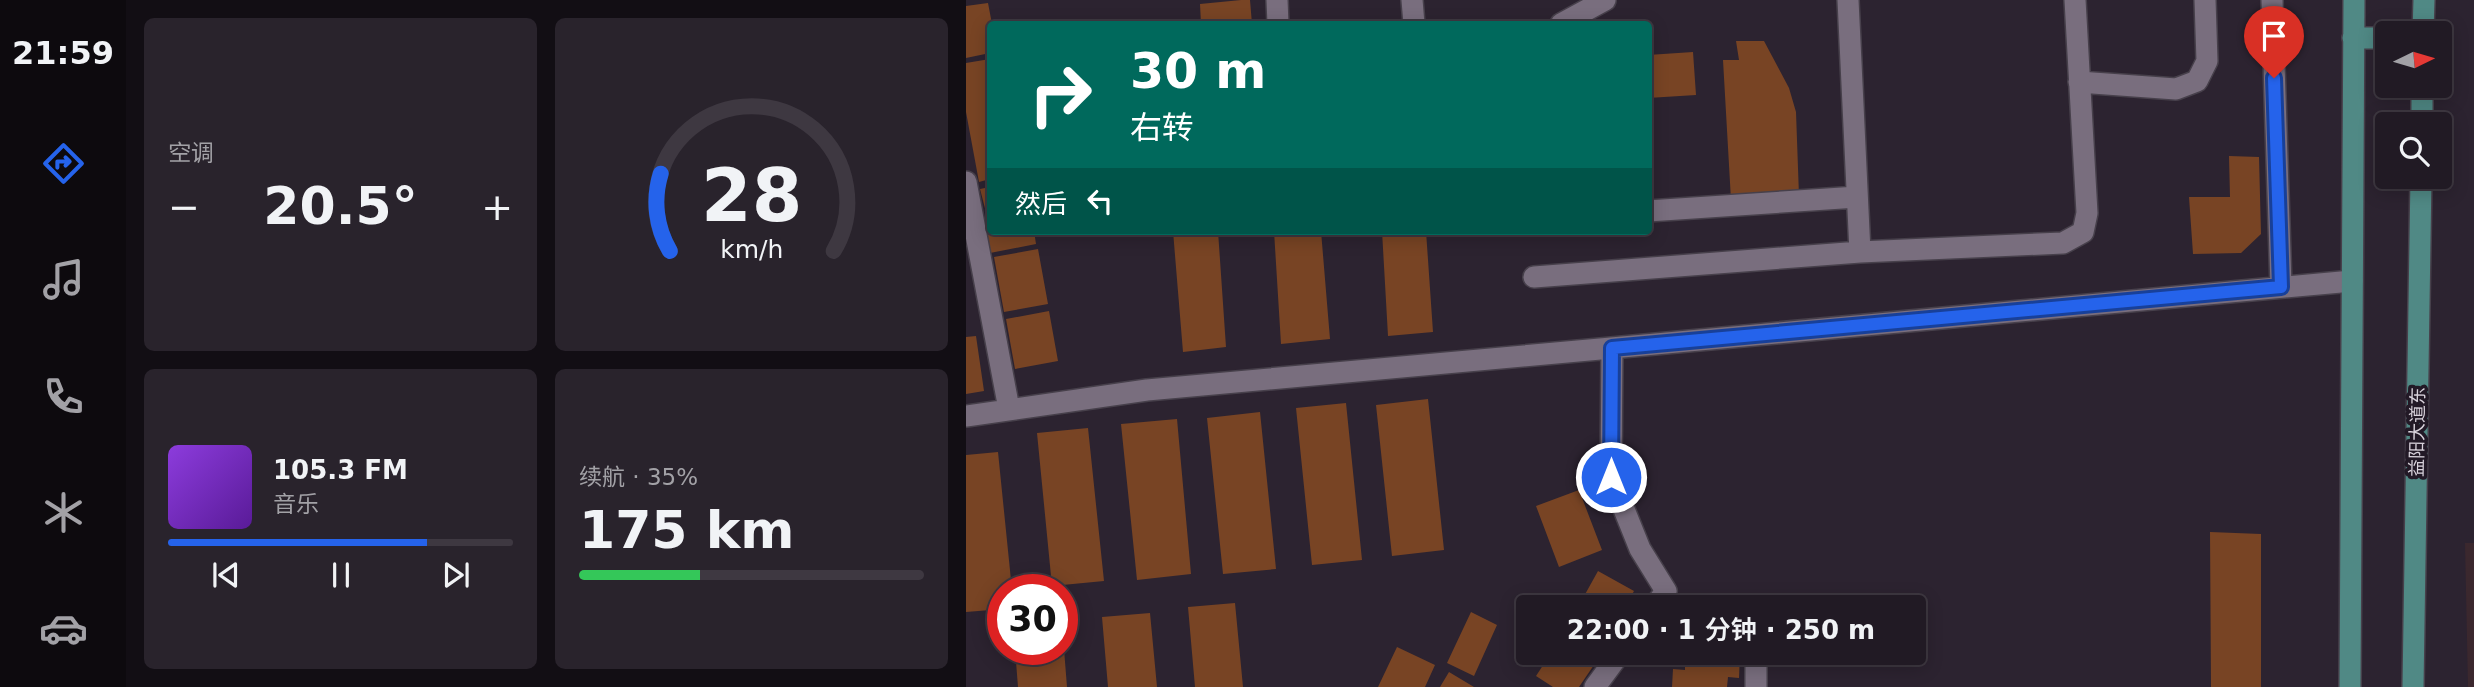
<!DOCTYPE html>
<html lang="zh">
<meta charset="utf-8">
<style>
body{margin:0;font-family:"DejaVu Sans","Noto Sans SC",sans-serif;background:#29232c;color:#f1f3f6;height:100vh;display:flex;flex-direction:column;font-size:26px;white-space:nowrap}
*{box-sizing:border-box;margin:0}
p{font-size:23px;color:#a2a1a6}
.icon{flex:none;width:38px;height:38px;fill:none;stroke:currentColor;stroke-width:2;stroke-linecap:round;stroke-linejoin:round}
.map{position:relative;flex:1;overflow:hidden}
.drawer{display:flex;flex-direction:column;gap:18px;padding:18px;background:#120e14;width:840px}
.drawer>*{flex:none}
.top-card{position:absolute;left:21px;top:21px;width:665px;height:214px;border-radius:7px;box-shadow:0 4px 18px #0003,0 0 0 2px #3e3841;background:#00695c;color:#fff;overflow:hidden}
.needle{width:46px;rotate:85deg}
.buttons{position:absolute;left:1409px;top:21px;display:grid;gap:14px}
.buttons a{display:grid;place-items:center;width:77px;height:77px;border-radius:7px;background:#211a24;box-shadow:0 4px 18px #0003,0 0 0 2px #3e3841;font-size:35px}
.speed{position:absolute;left:21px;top:574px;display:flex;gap:14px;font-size:35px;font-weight:700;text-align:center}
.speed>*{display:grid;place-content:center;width:91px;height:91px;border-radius:50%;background:#211a24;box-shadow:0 4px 18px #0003,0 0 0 2px #3e3841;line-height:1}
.speed .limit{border:10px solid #d22;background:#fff;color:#111}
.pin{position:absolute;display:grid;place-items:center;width:60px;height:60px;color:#fff;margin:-72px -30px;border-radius:50% 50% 50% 0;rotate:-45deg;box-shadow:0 0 7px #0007}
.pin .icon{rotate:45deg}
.me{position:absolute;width:77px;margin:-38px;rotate:0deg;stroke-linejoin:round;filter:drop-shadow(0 0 5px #0008)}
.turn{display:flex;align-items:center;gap:24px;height:147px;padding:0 28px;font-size:32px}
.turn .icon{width:91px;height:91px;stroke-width:2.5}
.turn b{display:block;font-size:49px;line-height:60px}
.then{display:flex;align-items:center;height:66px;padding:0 28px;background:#0003;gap:14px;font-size:26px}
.big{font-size:52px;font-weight:600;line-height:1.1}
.drawer .tile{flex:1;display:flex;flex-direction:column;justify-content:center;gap:10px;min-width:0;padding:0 24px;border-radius:10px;background:#29232c}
.drawer .dial{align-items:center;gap:0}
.dial svg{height:182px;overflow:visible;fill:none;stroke:#3e3841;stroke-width:7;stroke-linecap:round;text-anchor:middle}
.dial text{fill:#f1f3f6;stroke:none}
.song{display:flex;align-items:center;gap:21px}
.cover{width:84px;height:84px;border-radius:10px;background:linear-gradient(135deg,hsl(270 70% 55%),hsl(270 70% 35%))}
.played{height:7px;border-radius:4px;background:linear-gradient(90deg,#2563eb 75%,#3e3841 75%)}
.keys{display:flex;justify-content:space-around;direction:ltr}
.heat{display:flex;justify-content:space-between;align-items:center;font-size:38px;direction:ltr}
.charge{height:10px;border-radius:5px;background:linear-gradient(90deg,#34c759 35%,#3e3841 0)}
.drawer .tiles{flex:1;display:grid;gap:18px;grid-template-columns:repeat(2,1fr)}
.trip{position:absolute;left:550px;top:595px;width:410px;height:70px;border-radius:7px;background:#211a24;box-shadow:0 4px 18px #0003,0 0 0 2px #3e3841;font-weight:600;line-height:70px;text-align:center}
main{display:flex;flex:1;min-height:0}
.menu{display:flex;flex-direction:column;width:126px;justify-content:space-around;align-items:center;background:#0d0a0e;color:#a2a1a6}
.menu .icon{width:49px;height:49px}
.menu .selected{color:#2563eb}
.menu b{font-size:32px;color:#f1f3f6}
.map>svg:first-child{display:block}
.education{fill:#3b282e}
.building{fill:#784424}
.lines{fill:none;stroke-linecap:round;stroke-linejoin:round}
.minor-casing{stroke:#47404b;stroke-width:24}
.major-casing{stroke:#47404b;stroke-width:24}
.minor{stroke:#796e7e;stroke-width:21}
.major{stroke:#508985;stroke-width:21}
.route-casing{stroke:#184099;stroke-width:18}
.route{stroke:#2563eb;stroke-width:12}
.labels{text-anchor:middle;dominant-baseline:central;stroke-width:7;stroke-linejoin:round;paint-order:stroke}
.street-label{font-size:18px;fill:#d9d3dc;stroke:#221926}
</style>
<main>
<nav class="menu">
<b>21:59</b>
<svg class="icon selected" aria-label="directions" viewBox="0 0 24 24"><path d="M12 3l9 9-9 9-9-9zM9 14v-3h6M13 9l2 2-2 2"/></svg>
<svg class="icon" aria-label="music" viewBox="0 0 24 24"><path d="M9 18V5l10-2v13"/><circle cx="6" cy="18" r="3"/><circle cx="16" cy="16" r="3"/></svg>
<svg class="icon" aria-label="phone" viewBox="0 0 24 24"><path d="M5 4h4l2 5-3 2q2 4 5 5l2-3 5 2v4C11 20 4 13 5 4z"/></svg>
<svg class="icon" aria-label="climate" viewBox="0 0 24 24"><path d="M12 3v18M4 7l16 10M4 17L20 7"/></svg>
<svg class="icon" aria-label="car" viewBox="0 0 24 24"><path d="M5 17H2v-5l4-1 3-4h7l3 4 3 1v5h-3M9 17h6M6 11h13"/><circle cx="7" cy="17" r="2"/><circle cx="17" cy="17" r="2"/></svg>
</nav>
<section class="drawer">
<div class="tiles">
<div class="tile"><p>空调</p>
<div class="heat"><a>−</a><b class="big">20.5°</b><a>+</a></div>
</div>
<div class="tile dial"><svg viewBox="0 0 100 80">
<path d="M14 69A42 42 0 1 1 86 69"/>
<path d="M14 69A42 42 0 0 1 10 35" stroke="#2563eb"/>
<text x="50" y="56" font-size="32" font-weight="700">28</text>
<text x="50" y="72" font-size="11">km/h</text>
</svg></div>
<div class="tile">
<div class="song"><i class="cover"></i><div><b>105.3 FM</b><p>音乐</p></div></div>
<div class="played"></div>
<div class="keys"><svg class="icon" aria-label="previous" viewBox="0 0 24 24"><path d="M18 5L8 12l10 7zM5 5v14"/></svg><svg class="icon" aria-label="pause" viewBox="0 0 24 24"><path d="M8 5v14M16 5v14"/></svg><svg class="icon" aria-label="next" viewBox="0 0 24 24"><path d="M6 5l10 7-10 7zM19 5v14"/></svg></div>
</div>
<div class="tile"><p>续航 · 35%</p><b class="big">175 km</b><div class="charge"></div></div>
</div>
</section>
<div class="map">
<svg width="1508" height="687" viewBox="0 0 1508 687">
<rect width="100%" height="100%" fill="#2c2330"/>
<path class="education" d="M1499 543H1508V687H1502Z"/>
<path class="building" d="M275 0H284L286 24H235L234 4Z
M22 3 26 24H24V53L0 58V6Z
M770 41H798L823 88 830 112 833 196 765 200 757 60H773Z
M727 52 730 95 682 98V55Z
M24 59V179L13 182 0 112V63Z
M1263 156 1293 157 1295 234 1275 253 1227 254 1223 197H1264Z
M24 187V215L21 216 14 189Z
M24 220V231H68L70 244 24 253 19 222Z
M207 231H252L260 347 217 352Z
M308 231H355L364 339 315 344Z
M416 231H460L467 332 422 336Z
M72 249 82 304 38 312 28 257Z
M83 311 92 361 49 369 40 319Z
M10 336 18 391 0 394V337Z
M462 399 478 550 426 556 410 405Z
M380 403 396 560 346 565 330 408Z
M294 412 310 569 257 574 241 418Z
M211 419 225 574 171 580 155 424Z
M122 428 138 581 86 586 71 433Z
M32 452 46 590H37V609L0 612V455Z
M613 490 636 550 593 567 570 506Z
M1244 532 1295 534V687H1245Z
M632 571 668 591 659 607H612Z
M269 603 277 687H229L222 607Z
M505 612 531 625 508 676 481 663Z
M184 613 191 687H142L136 617Z
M431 647 469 665 459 687H412Z
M49 649H98L101 687H52Z
M585 653H623L632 659 613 687H587L570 676Z
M719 653H774L773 678 762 677 761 687H706L707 669 719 670Z
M483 672 508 687H474Z"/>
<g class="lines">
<g class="minor-casing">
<path id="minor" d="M311 0 312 24
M446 0 448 24
M882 0 894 252 1097 243 1117 232 1121 213 1109 0
M1306 0 1315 287
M595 24 639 0
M1113 82 1210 89 1231 81 1241 61 1239 0
M0 182 43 409
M682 211 891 197
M568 277 894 252
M646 348 645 477 674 549 700 591 688 607
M0 416 181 390 1386 281
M629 687 654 653
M790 687V666"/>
</g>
<g class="major-casing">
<path id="major" d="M1457 33 1458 0
M1387 38H1421
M1456 124V86
M1384 687 1388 0
M1447 687 1455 177"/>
</g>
<use href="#minor" class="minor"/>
<use href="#major" class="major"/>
</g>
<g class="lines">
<g class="route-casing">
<path id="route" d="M645 477 646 348 1315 287 1308 78"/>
</g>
<use href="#route" class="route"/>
</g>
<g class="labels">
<g class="street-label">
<text transform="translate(1451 432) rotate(-89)">益阳大道东</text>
</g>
</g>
</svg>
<div class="buttons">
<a><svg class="needle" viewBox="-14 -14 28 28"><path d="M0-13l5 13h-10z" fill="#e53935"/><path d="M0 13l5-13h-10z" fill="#a2a1a6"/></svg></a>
<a><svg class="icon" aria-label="search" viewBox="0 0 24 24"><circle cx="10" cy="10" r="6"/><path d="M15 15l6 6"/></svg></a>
</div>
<div class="speed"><div class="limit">30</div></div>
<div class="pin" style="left:1308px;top:78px;background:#d93025"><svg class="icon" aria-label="arrive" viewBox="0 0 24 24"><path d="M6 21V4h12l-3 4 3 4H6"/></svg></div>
<svg class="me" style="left:645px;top:477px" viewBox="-20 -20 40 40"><circle r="17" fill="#2563eb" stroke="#fff" stroke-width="3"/><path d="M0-11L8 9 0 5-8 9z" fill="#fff"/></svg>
<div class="trip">22:00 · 1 分钟 · 250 m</div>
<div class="top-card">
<div class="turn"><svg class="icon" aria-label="right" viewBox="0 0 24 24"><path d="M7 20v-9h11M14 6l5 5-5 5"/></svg><div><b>30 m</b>右转</div></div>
<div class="then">然后<svg class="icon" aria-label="left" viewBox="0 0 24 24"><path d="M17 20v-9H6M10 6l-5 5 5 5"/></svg></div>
</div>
</div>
</main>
